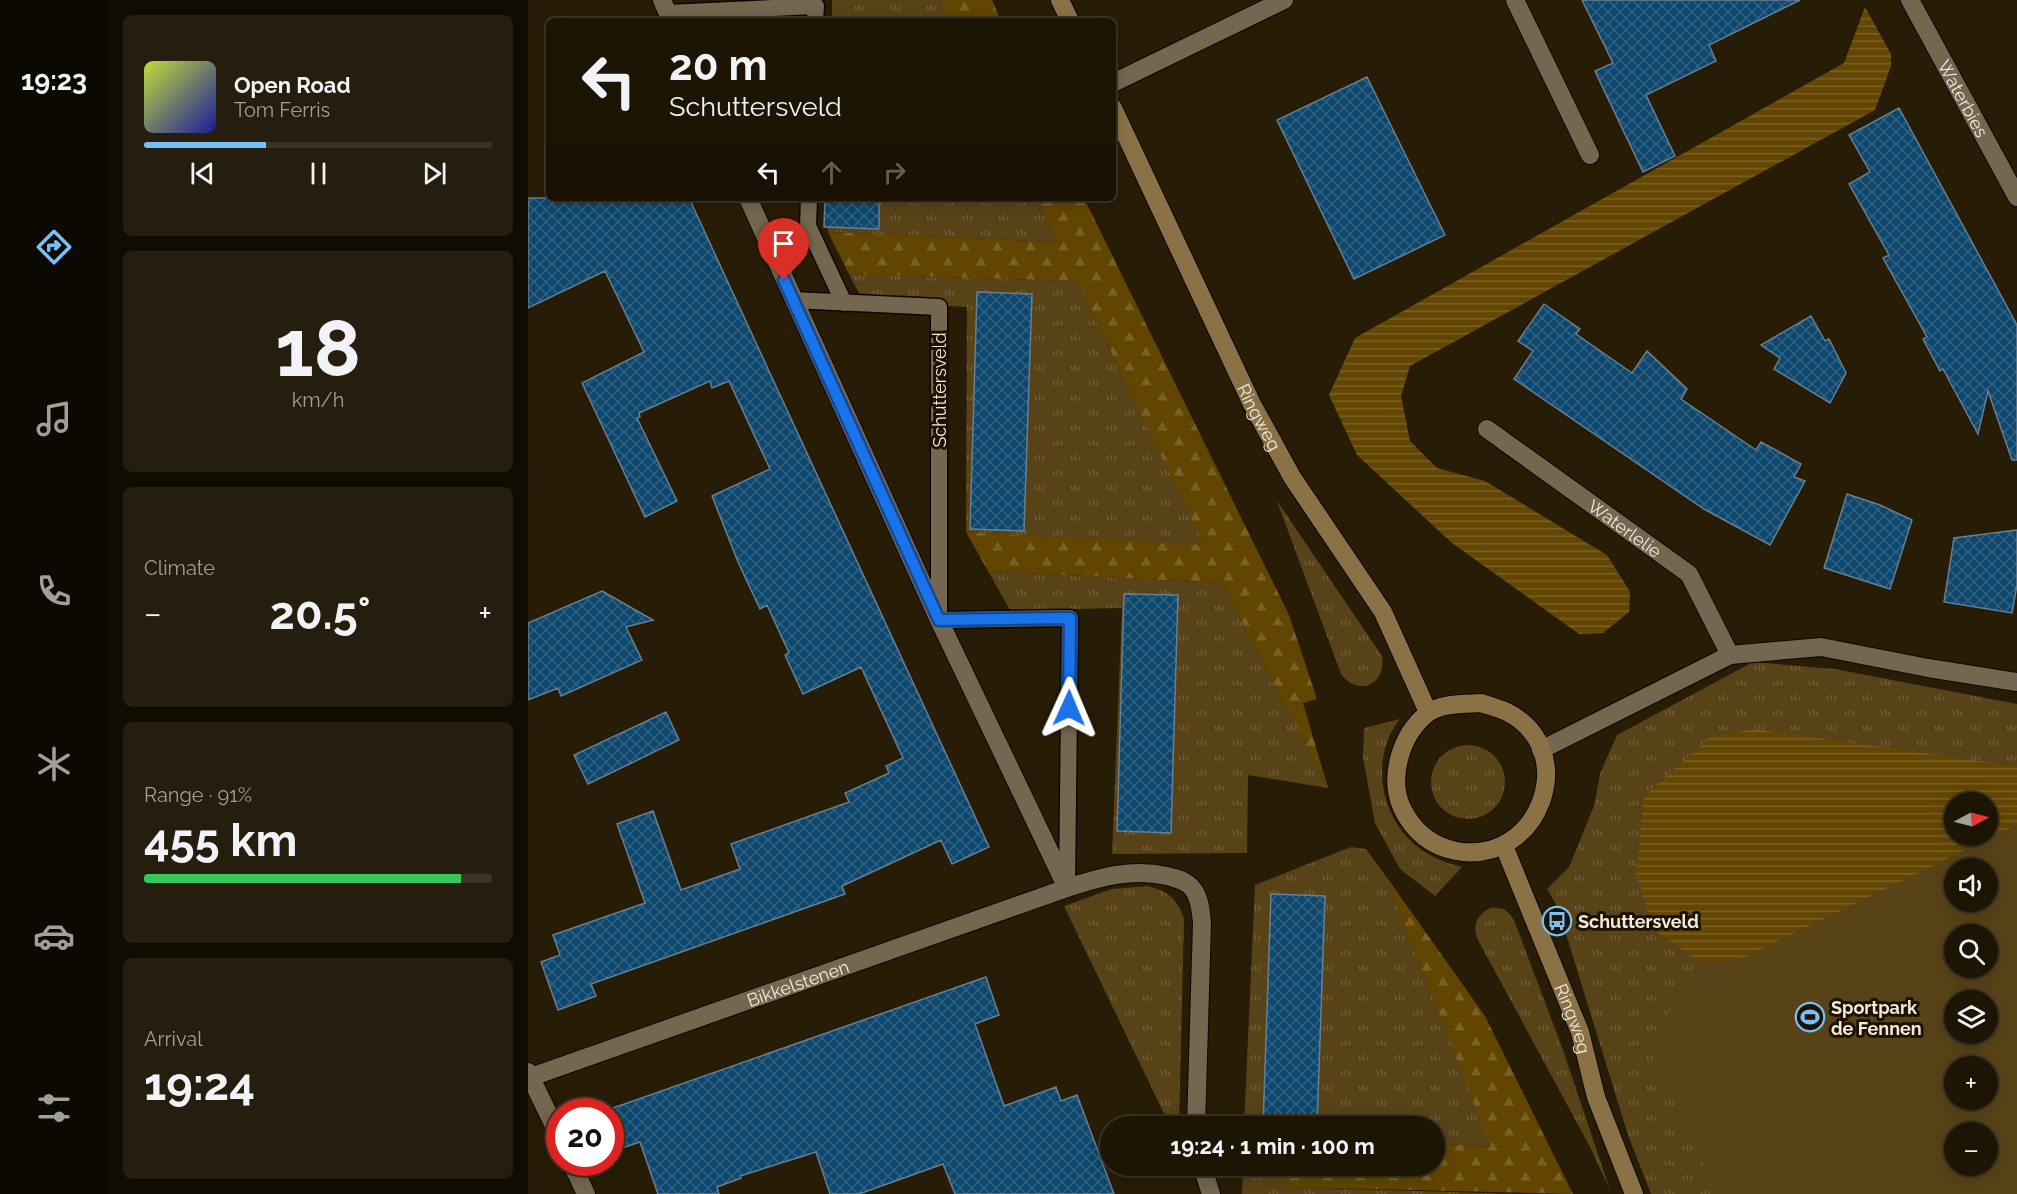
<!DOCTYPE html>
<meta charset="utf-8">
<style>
body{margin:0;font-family:Raleway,sans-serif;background:#251e0e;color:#f1f3f6;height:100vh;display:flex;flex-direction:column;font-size:22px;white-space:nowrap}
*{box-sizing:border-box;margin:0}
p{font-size:20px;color:#a09f9a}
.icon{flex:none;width:33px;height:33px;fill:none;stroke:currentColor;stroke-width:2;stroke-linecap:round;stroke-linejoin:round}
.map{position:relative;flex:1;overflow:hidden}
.side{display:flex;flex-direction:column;gap:15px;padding:15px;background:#100c02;width:420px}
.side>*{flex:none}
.banner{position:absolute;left:18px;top:18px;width:570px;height:183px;border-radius:9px;box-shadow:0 3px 15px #0003,0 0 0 2px #3b3426;background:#1d1504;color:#f1f3f6;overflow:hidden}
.needle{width:39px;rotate:83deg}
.controls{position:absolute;left:1416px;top:792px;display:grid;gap:12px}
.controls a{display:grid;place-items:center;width:54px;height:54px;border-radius:50%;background:#1d1504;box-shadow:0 3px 15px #0003,0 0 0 2px #3b3426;font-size:30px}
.speed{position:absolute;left:18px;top:1098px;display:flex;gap:12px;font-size:30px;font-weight:700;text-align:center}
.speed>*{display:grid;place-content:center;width:78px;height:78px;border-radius:50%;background:#1d1504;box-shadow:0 3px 15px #0003,0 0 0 2px #3b3426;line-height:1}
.speed .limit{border:9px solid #d22;background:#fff;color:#111}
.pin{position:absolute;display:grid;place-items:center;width:51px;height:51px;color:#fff;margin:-62px -26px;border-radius:50% 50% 50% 0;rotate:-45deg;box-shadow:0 0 6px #0007}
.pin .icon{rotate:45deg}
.me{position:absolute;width:66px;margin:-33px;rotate:1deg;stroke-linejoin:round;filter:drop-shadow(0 0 4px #0008)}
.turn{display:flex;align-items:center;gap:21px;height:126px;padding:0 24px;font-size:27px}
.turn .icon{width:78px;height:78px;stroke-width:2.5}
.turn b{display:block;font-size:42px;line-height:51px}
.lanes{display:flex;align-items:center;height:57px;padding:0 24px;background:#0003;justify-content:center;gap:30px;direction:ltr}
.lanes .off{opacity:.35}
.big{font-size:45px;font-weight:700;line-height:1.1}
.side .widget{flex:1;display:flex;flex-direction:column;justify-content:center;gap:9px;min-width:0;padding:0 21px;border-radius:9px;background:#251e0e}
.side .dial{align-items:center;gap:0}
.dial b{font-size:78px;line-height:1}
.song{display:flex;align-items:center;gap:18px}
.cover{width:72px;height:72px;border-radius:9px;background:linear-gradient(135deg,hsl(70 70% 55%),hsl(240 70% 35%))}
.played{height:6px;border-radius:3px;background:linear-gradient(90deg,#77bff7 35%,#3b3426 35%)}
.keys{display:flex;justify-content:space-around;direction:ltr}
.heat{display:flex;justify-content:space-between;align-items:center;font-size:33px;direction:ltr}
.charge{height:9px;border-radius:4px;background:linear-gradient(90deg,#34c759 91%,#3b3426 0)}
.trip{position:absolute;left:572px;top:1116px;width:345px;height:60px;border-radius:30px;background:#1d1504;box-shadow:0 3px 15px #0003,0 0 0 2px #3b3426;font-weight:700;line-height:60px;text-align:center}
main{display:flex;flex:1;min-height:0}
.tabs{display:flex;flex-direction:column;width:108px;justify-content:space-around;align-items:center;background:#0c0802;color:#a09f9a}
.tabs .icon{width:42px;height:42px}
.tabs .active{color:#77bff7}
.tabs b{font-size:27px;color:#f1f3f6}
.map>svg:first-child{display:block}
.grass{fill:url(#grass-tufts)}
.forest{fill:url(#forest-firs)}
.pitch{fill:#584217;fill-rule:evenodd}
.water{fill:url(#water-rules);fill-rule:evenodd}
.building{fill:url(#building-cross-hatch);stroke:#687f91;stroke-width:1.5}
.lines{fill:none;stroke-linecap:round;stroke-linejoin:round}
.lane-casing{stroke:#100600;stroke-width:19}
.street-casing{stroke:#100600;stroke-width:20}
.secondary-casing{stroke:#100600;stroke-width:20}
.lane{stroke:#74664f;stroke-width:16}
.street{stroke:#74664f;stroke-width:18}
.secondary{stroke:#8a7246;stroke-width:18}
.route-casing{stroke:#114b97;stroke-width:15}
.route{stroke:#1a73e8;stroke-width:10}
.labels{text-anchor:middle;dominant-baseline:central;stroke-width:6;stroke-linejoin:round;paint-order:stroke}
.street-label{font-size:18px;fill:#f2eadd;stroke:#1e1200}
.poi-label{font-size:18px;font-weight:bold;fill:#f2eadd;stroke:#1e1200;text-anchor:start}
</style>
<main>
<nav class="tabs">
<b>19:23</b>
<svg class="icon active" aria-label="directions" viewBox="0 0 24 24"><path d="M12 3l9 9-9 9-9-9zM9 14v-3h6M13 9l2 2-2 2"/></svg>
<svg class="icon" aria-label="music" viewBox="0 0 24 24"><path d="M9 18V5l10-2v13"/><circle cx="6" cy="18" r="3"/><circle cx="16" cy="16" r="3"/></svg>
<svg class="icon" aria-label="phone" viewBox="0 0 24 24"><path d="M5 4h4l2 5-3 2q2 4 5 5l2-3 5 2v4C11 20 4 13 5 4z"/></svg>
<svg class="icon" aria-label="climate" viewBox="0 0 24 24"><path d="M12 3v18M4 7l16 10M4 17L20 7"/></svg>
<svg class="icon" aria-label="car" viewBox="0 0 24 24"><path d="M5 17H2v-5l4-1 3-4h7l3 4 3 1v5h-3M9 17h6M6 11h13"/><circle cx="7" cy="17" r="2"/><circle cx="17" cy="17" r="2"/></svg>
<svg class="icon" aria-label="filters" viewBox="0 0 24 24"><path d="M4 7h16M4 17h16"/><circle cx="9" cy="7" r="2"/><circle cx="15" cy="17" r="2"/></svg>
</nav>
<section class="side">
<div class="widget">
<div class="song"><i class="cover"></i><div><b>Open Road</b><p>Tom Ferris</p></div></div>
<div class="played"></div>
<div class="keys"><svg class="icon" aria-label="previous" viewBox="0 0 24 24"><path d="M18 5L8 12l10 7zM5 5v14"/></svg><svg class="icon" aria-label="pause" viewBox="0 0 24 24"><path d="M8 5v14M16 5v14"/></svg><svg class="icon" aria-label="next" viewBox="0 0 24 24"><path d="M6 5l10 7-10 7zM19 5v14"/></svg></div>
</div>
<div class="widget dial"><b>18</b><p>km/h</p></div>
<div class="widget"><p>Climate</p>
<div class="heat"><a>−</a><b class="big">20.5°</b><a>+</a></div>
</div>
<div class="widget"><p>Range · 91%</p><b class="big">455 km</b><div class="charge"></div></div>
<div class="widget"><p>Arrival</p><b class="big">19:24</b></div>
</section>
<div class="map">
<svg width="1489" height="1194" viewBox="0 0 1489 1194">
<defs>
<pattern id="grass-tufts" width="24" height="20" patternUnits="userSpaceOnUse" patternTransform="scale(1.5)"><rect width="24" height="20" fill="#584217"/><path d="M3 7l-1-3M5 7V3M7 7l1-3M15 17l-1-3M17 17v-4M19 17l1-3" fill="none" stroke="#705d38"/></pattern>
<pattern id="forest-firs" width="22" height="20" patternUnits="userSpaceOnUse" patternTransform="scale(1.5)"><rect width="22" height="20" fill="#624500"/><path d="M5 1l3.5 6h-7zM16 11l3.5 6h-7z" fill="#796025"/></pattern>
<pattern id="water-rules" width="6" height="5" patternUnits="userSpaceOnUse" patternTransform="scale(1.5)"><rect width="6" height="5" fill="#644603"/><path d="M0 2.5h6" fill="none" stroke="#7b6127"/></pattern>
<pattern id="building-cross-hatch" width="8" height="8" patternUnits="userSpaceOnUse" patternTransform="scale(1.5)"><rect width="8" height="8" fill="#0d476d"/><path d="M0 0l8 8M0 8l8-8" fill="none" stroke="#316281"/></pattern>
</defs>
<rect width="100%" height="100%" fill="#271c06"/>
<path class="grass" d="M304 0H411L421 21H304Z
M301 198H508L529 242 300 232Z
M321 274 549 281 677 546 438 532 439 307 335 301Z
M749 501 854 656C858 685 831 697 813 674Z
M460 571 694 583 800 788 720 775 719 853 584 854 594 608 482 610Z
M1225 662 1307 669 1489 704V766L1318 743 1139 776 1116 796 1212 960 1489 825 1460 868H1426L1213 1194H1123L1100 1135 1030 908 1019 889 1041 867 1066 806 1072 774 1089 735Z
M872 719C844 753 850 808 881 839 895 854 914 862 934 867L907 896 872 869 847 823 835 757 836 728Z
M903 782a37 37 0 1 1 74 0a37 37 0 1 1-74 0Z
M823 847 838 849 857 875 964 1147 906 1143V1126H716L727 885Z
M620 886C641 892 648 898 656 918L651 1126H642L536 906 584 889Z
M962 908C974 907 980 910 986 920L1035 1050 1082 1190 1062 1147 950 940C944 925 948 916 962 908Z
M715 1166H752L759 1187 986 1194H714Z"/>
<path class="forest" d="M411 0H464L473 21H421Z
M508 198H556L761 615 789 699 775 703 800 788 694 583 460 571 438 532 676 545 549 281 321 274 300 232 529 242Z
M857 875 957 1016 1045 1194 759 1187 752 1166H906V1143L963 1147Z"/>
<path class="pitch" d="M1489 825V1194H1191L1120 1047 1171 961 1212 960ZM1426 868H1460V902H1426ZM1426 934H1460V968H1426ZM1426 1000H1460V1034H1426ZM1426 1066H1460V1100H1426ZM1426 1132H1460V1166H1426Z"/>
<path class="water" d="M1337 7 1363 54V66L1347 110 882 366 873 396 882 441 909 468 957 481 1079 555 1102 592 1101 612 1075 633 1051 634 924 543 829 455 801 395 827 338 1316 63Z
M1226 729 1489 766V825L1212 960 1171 961 1128 932 1108 876 1116 796 1181 738ZM1426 802H1460V836H1426Z"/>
<path class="building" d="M1054 0H1272L1181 45 1188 61 1118 95 1147 156 1115 172 1067 71 1085 63Z
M839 77 917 235 826 279 749 120Z
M1371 108 1489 325V460H1484L1460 391 1450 434 1415 369 1412 371 1395 339 1399 337 1355 258 1361 255 1321 184 1342 172 1321 135Z
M0 198H161L461 847 424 864 413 840 314 886 317 894 63 984 68 996 30 1010 13 962 32 955 25 935 117 903 89 824 125 811 153 890 212 869 203 844 321 802 317 793 361 773 358 766 375 758 333 667 275 694 257 655 261 653 239 605 232 609 210 562 184 496 242 469 201 381 184 388 182 381 111 413 112 417 109 418 149 501 117 517 54 383 116 352 77 271 0 308Z
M297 198H351V229L296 227Z
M449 292 504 294 496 531 442 529Z
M1016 304 1052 329 1048 334 1104 373 1119 351 1159 389 1153 399 1228 450 1233 442 1273 464 1266 477 1277 481 1242 545 1176 509 986 379 1005 351 990 341Z
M1283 316 1297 341 1301 339 1318 373 1302 403 1246 369 1252 358 1233 345Z
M1319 494 1352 505 1384 520 1362 589 1296 568Z
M1489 530V585L1484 613 1416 602 1426 538Z
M74 591 125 620 98 627 114 660 33 696 30 688 0 700V623Z
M596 594 650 595 643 833 589 831Z
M138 712 151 740 60 784 46 755Z
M743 894 797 896 789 1126H735Z
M458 977 471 1015 447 1024 476 1106 528 1087 533 1101 549 1095 586 1194H427L415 1164 331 1194H302L288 1152 212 1176 213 1178 189 1187 191 1194H130L112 1142 82 1152V1109Z"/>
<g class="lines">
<g class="lane-casing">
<path id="lane" d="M140 13 288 6 287 21
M281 198 280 226 316 303
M265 300 411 307V620L542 618 539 888"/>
</g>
<g class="street-casing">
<g id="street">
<path d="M134 0 143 21"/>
<path d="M987 0 1062 155"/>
<path id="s1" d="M1382 0 1489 197"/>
<path d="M585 83 756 0"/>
<path d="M220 198 411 620 539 888C573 877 604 868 639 876 648 879 658 880 664 888 672 897 673 912 674 923L668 1126"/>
<path id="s2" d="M959 429 1161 574 1202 655"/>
<path d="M1013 750 1202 655 1293 647 1400 668 1489 682"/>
<path d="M0 1072 32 1138"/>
<path id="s3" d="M0 1078 539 888"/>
<path d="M43 1162 58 1194"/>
<path d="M674 1166 683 1194"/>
</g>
</g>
<g class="secondary-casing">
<g id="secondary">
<path d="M532 0 542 21"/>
<path id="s4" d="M585 108 724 404 764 477 855 612 900 712"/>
<path d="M953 703C961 706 971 708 979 712 1054 750 1012 866 928 851 903 846 885 831 874 808 860 777 873 734 900 713 913 703 937 704 953 703Z"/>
<path id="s5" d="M976 846 1052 1032 1068 1097 1106 1194"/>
</g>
</g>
<use href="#lane" class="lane"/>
<use href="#street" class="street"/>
<use href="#secondary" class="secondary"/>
</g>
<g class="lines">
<g class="route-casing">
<path id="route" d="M256 280 411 620 542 618 541 708"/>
</g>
<use href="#route" class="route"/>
</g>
<defs>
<g id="bus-ring" transform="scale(1.5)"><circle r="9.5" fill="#1e1200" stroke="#77bff7" stroke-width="1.5"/><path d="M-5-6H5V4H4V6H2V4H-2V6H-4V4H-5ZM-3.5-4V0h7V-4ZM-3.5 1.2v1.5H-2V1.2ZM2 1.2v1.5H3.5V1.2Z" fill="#77bff7"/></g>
<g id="stadium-ring" transform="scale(1.5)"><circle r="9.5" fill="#1e1200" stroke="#77bff7" stroke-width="1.5"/><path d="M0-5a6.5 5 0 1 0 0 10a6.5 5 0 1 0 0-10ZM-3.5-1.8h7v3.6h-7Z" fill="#77bff7"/></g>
</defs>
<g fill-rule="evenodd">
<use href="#bus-ring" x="1029" y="921"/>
<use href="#stadium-ring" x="1282" y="1017"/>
</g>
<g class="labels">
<g class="street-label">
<text stroke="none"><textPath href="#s1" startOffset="112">Waterbies</textPath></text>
<text transform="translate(411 390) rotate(-90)">Schuttersveld</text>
<text stroke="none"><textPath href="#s4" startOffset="342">Ringweg</textPath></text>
<text stroke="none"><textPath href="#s2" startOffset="170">Waterlelie</textPath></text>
<text stroke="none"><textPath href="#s3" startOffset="286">Bikkelstenen</textPath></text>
<text stroke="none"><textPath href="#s5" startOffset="186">Ringweg</textPath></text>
</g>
<g class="poi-label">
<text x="1050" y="921">Schuttersveld</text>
<text x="1303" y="1007">Sportpark<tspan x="1303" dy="21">de Fennen</tspan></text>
</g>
</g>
</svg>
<div class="controls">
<a><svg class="needle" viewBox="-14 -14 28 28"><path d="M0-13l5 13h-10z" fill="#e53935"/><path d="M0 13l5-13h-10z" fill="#a09f9a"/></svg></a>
<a><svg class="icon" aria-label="sound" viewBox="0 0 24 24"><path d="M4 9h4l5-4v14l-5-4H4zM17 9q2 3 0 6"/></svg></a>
<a><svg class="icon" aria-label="search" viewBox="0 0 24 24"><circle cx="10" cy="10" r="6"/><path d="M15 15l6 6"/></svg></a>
<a><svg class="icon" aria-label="layers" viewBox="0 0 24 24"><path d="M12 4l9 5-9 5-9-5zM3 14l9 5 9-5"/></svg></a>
<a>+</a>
<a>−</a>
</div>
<div class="speed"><div class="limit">20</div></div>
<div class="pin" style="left:256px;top:280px;background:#d93025"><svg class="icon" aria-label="arrive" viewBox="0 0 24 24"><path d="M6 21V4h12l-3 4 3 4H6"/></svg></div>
<svg class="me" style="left:541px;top:708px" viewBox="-20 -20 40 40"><path d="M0-17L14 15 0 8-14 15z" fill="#1a73e8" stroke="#fff" stroke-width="4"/></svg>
<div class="trip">19:24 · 1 min · 100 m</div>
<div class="banner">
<div class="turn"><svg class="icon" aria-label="left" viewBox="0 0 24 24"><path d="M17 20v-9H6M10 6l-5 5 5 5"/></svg><div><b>20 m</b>Schuttersveld</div></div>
<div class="lanes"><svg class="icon" aria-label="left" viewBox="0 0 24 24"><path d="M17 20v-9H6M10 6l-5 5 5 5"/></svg><svg class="icon off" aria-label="ahead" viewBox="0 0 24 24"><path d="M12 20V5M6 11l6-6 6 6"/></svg><svg class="icon off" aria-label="right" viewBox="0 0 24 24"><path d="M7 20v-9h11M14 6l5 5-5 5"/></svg></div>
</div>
</div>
</main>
